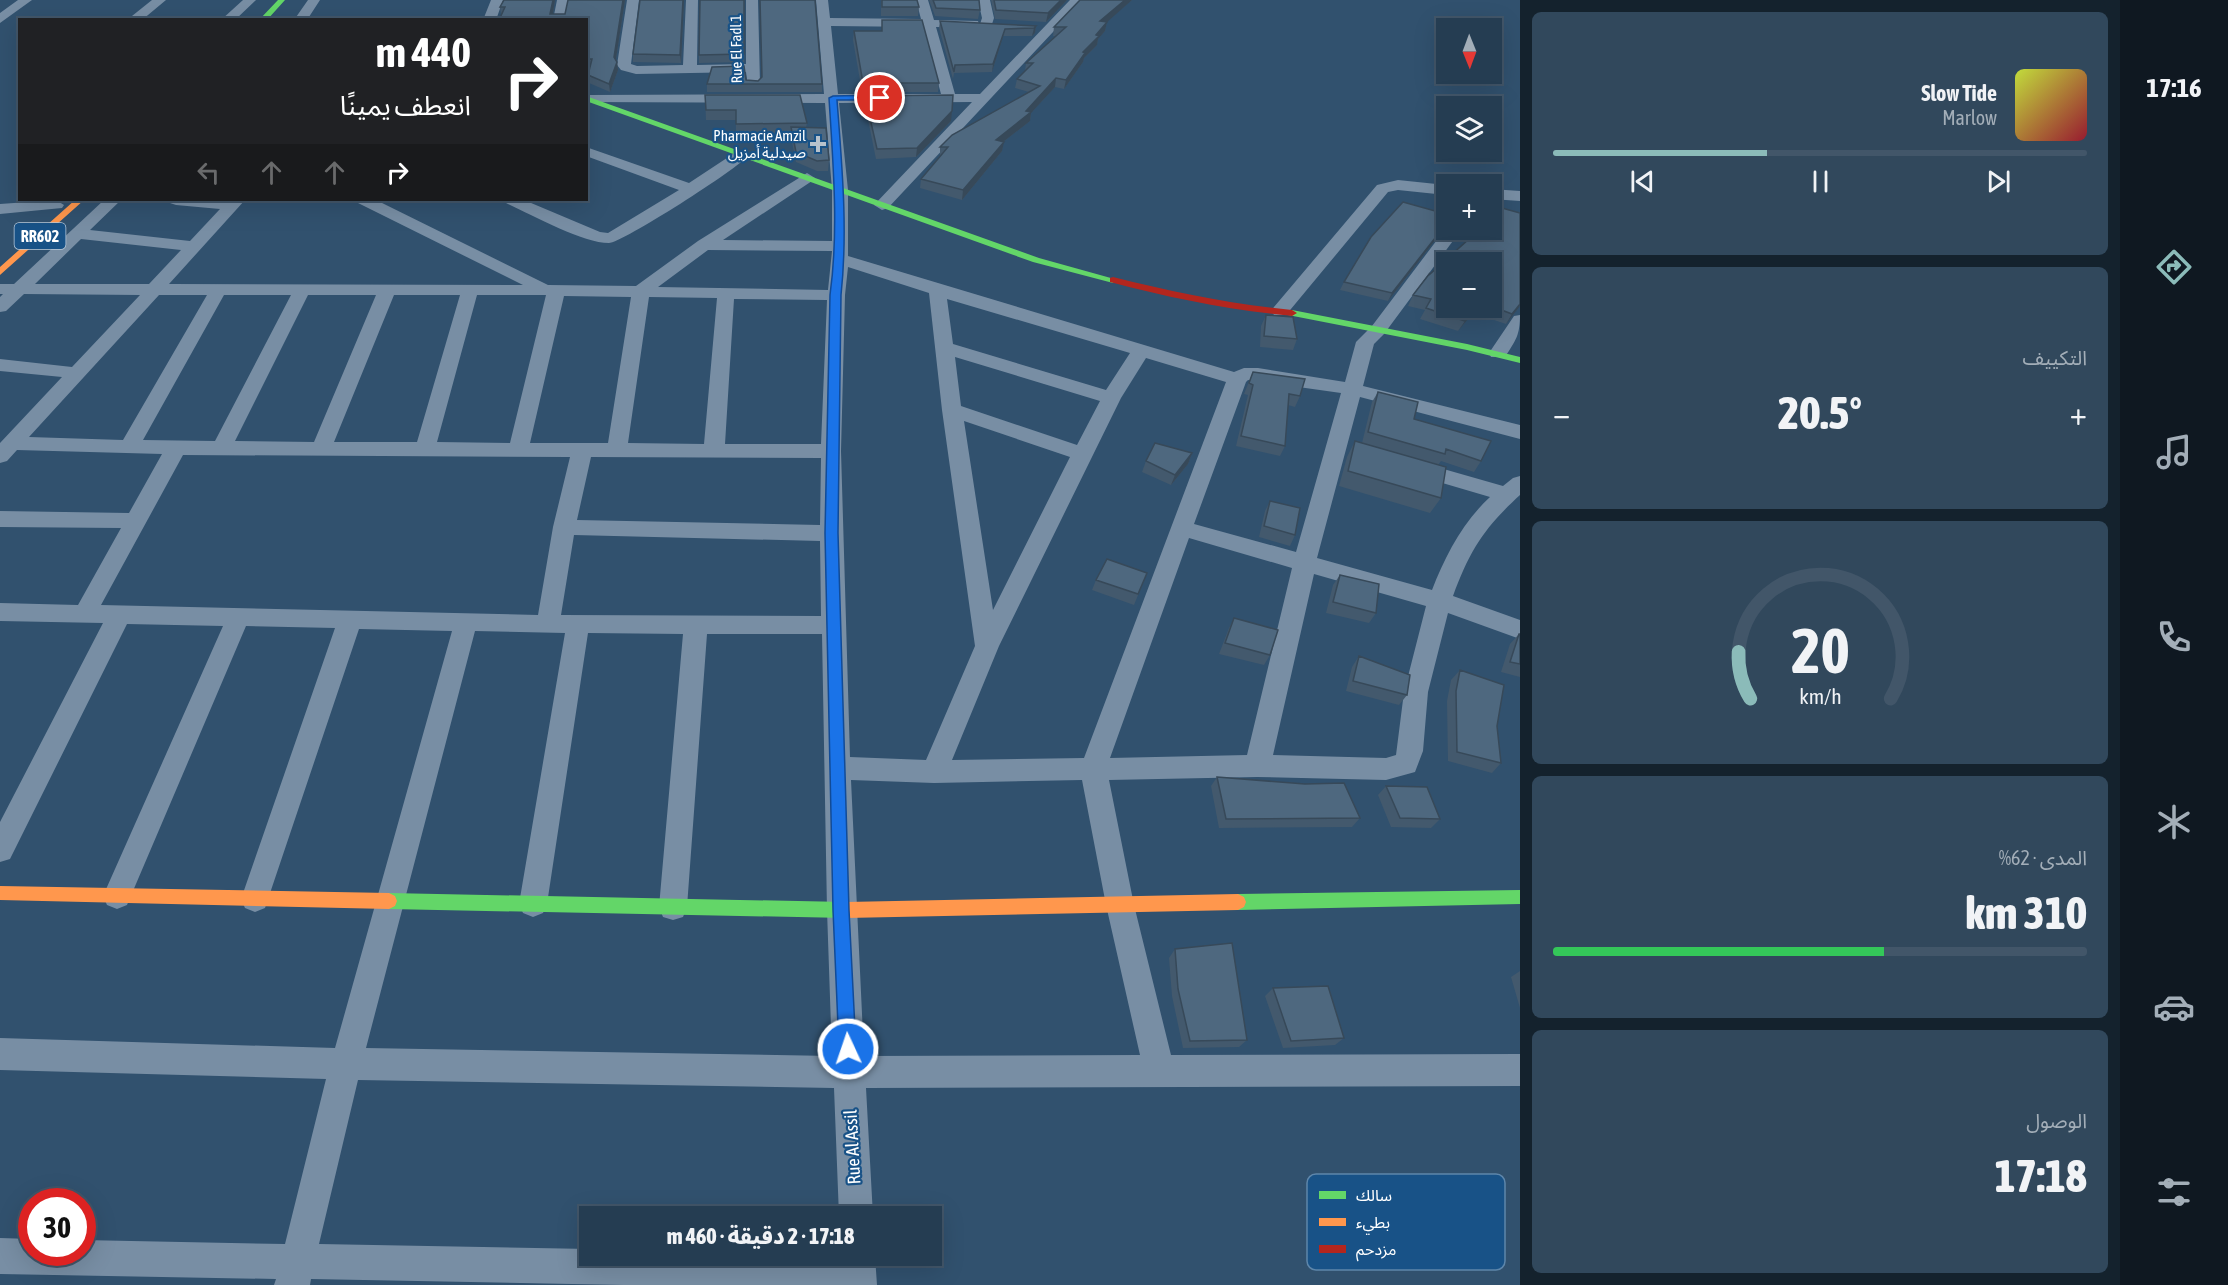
<!DOCTYPE html>
<html lang="ar">
<meta charset="utf-8">
<style>
body{margin:0;font-family:"Asap Condensed","Noto Sans Arabic",sans-serif;background:#31485c;color:#f1f3f6;direction:rtl;height:100vh;display:flex;flex-direction:column;font-size:22px;white-space:nowrap}
*{box-sizing:border-box;margin:0}
p{font-size:20px;color:#a3aeb8}
.icon{flex:none;width:33px;height:33px;fill:none;stroke:currentColor;stroke-width:2;stroke-linecap:round;stroke-linejoin:round}
.map{position:relative;flex:1;overflow:hidden;direction:ltr}
.details{display:flex;flex-direction:column;gap:12px;padding:12px;background:#14222d;width:600px}
.details>*{flex:none}
.guide{position:absolute;left:18px;top:18px;width:570px;height:183px;border-radius:0px;box-shadow:0 6px 24px #0002,0 0 0 2px #425669;direction:rtl;background:#202124;color:#fff;overflow:hidden}
.needle{width:39px;rotate:179deg}
.buttons{position:absolute;left:1436px;top:18px;display:grid;gap:12px}
.buttons a{display:grid;place-items:center;width:66px;height:66px;border-radius:0px;background:#253d52;box-shadow:0 6px 24px #0002,0 0 0 2px #425669;font-size:30px}
.speed{position:absolute;left:18px;top:1188px;display:flex;gap:12px;font-size:30px;font-weight:700;text-align:center}
.speed>*{display:grid;place-content:center;width:78px;height:78px;border-radius:50%;background:#253d52;box-shadow:0 6px 24px #0002,0 0 0 2px #425669;line-height:1}
.speed .limit{border:9px solid #d22;background:#fff;color:#111}
.pin{position:absolute;display:grid;place-items:center;width:51px;height:51px;color:#fff;margin:-26px;border:3px solid #fff;border-radius:50%;box-shadow:0 2px 6px #0007}
.me{position:absolute;width:66px;margin:-33px;rotate:357deg;stroke-linejoin:round;filter:drop-shadow(0 0 4px #0008)}
.turn{display:flex;align-items:center;gap:21px;height:126px;padding:0 18px;font-size:27px}
.turn .icon{width:78px;height:78px;stroke-width:2.5}
.turn b{display:block;font-size:42px;line-height:51px}
.lanes{display:flex;align-items:center;height:57px;padding:0 18px;background:#0003;justify-content:center;gap:30px;direction:ltr}
.lanes .off{opacity:.35}
.big{font-size:45px;font-weight:800;line-height:1.1}
.details .widget{flex:1;display:flex;flex-direction:column;justify-content:center;gap:9px;min-width:0;padding:0 21px;border-radius:9px;background:#31485c}
.details .dial{align-items:center;gap:0}
.dial svg{height:156px;overflow:visible;fill:none;stroke:#425669;stroke-width:7;stroke-linecap:round;text-anchor:middle}
.dial text{fill:#f1f3f6;stroke:none}
.song{display:flex;align-items:center;gap:18px}
.cover{width:72px;height:72px;border-radius:9px;background:linear-gradient(135deg,hsl(70 70% 55%),hsl(350 70% 35%))}
.played{height:6px;border-radius:3px;background:linear-gradient(90deg,#8bbbb9 40%,#425669 40%)}
.keys{display:flex;justify-content:space-around;direction:ltr}
.heat{display:flex;justify-content:space-between;align-items:center;font-size:33px;direction:ltr}
.charge{height:9px;border-radius:4px;background:linear-gradient(90deg,#34c759 62%,#425669 0)}
.trip{position:absolute;left:579px;top:1206px;width:363px;height:60px;border-radius:0px;background:#253d52;box-shadow:0 6px 24px #0002,0 0 0 2px #425669;font-weight:800;line-height:60px;text-align:center;direction:rtl}
main{display:flex;flex:1;min-height:0}
.tab-bar{display:flex;flex-direction:column;width:108px;justify-content:space-around;align-items:center;background:#0f1821;color:#a3aeb8}
.tab-bar .icon{width:42px;height:42px}
.tab-bar .selected{color:#8bbbb9}
.tab-bar b{font-size:27px;color:#f1f3f6}
.map>svg:first-child{display:block}
.lines{fill:none;stroke-linecap:round;stroke-linejoin:round}
.street{fill:#788ea4;fill-rule:evenodd}
.fast{fill:#63d668;fill-rule:evenodd}
.slow{fill:#ff974d;fill-rule:evenodd}
.jam{fill:#b3261e;fill-rule:evenodd}
.wall{fill:#43596d;fill-rule:evenodd}
.shaded-wall{fill:#374959}
.building{fill:#4e687f;stroke:#374959;stroke-width:1.5}
.route{fill:#1a73e8;stroke:#114b97;stroke-width:1.5}
.poi-dot{fill:#b7c2cc;stroke:#185287;stroke-width:2}
.labels{text-anchor:middle;dominant-baseline:central;stroke-width:4.5;stroke-linejoin:round;paint-order:stroke}
.far-street-label{font-size:15px;fill:#fff;stroke:#185287}
.far-poi-label{font-size:15px;fill:#fff;stroke:#185287;text-anchor:end}
.shield{fill:#185287;stroke:#bacbdb;stroke-width:1.5}
.shield-label{font-size:16px;font-weight:bold;fill:#fff}
.street-label{font-size:18px;fill:#fff;stroke:#185287}
.key{fill:#185287;stroke:#5d86ab;stroke-width:1.5}
.key-label{font-size:16px;fill:#fff}
</style>
<main>
<nav class="tab-bar">
<b>17:16</b>
<svg class="icon selected" aria-label="directions" viewBox="0 0 24 24"><path d="M12 3l9 9-9 9-9-9zM9 14v-3h6M13 9l2 2-2 2"/></svg>
<svg class="icon" aria-label="music" viewBox="0 0 24 24"><path d="M9 18V5l10-2v13"/><circle cx="6" cy="18" r="3"/><circle cx="16" cy="16" r="3"/></svg>
<svg class="icon" aria-label="phone" viewBox="0 0 24 24"><path d="M5 4h4l2 5-3 2q2 4 5 5l2-3 5 2v4C11 20 4 13 5 4z"/></svg>
<svg class="icon" aria-label="climate" viewBox="0 0 24 24"><path d="M12 3v18M4 7l16 10M4 17L20 7"/></svg>
<svg class="icon" aria-label="car" viewBox="0 0 24 24"><path d="M5 17H2v-5l4-1 3-4h7l3 4 3 1v5h-3M9 17h6M6 11h13"/><circle cx="7" cy="17" r="2"/><circle cx="17" cy="17" r="2"/></svg>
<svg class="icon" aria-label="filters" viewBox="0 0 24 24"><path d="M4 7h16M4 17h16"/><circle cx="9" cy="7" r="2"/><circle cx="15" cy="17" r="2"/></svg>
</nav>
<section class="details">
<div class="widget">
<div class="song"><i class="cover"></i><div><b>Slow Tide</b><p>Marlow</p></div></div>
<div class="played"></div>
<div class="keys"><svg class="icon" aria-label="previous" viewBox="0 0 24 24"><path d="M18 5L8 12l10 7zM5 5v14"/></svg><svg class="icon" aria-label="pause" viewBox="0 0 24 24"><path d="M8 5v14M16 5v14"/></svg><svg class="icon" aria-label="next" viewBox="0 0 24 24"><path d="M6 5l10 7-10 7zM19 5v14"/></svg></div>
</div>
<div class="widget"><p>التكييف</p>
<div class="heat"><a>−</a><b class="big">20.5°</b><a>+</a></div>
</div>
<div class="widget dial"><svg viewBox="0 0 100 80">
<path d="M14 69A42 42 0 1 1 86 69"/>
<path d="M14 69A42 42 0 0 1 8 45" stroke="#8bbbb9"/>
<text x="50" y="56" font-size="32" font-weight="700">20</text>
<text x="50" y="72" font-size="11">km/h</text>
</svg></div>
<div class="widget"><p>المدى · 62%</p><b class="big">310 km</b><div class="charge"></div></div>
<div class="widget"><p>الوصول</p><b class="big">17:18</b></div>
</section>
<div class="map">
<svg width="1520" height="1285" viewBox="0 0 1520 1285">
<rect width="100%" height="100%" fill="#31516e"/>
<g class="lines">
<path class="street" d="M18 0H32L0 23V13Z
M152 0H166L142 20H127Z
M243 0H256L235 20H221Z
M308 0H320L307 20H294Z
M491 0H503L496 20H483Z
M557 0H569L565 20H553Z
M627 0H639L631 64 637 66 683 65 686 0H698L697 65 746 64V0H758L760 84 758 87H748L746 72 636 74 621 70 617 65Z
M816 0H828L830 18 921 19 916 0H928L934 20 978 21 979 24 973 28 936 27 955 94H980L1070 0H1083L888 208 882 210 874 205 972 102 839 103 848 190V256L1234 372 1244 368H1258L1345 382 1356 342 1372 326 1446 228 1461 230 1384 334 1374 344 1363 386 1520 425V439L1360 397 1317 558 1432 590C1445 556 1463 522 1490 497L1405 472 1402 467 1405 462 1412 460 1503 486 1513 478 1520 476V495C1484 528 1470 550 1453 596L1520 620V639L1448 613 1428 692 1423 751 1415 772 1386 780 1257 777 1109 780 1134 905 1171 1055 1520 1054V1086L866 1088 873 1216H839L834 1088 358 1080 319 1244 590 1249V1256H808L841 1264V1256H875L877 1285H623L311 1279 310 1285H274L276 1279 0 1274V1238L32 1239V1252H82V1240L285 1244 326 1079 0 1070V1038L335 1048 452 631 359 629 265 908 255 912 245 908 241 899 335 628 246 626 127 905 117 909 107 905 103 896 223 626 127 624 10 859 0 862V822L103 623 0 621V603L78 605 121 528 0 527V511L129 513 162 454 17 450 7 461 0 463V443L62 377 0 371V359L72 367 140 295 24 294 6 311 0 312V297L3 294H0V284H14L104 200H121L90 230 190 241 220 209 176 205 170 203 168 200H245L169 284 523 285 358 203 356 200H376L548 285 636 286 698 241 807 173 815 178 812 181 723 240 832 241V190L825 103 586 102V96L590 95 824 94ZM831 26 923 27 941 94H838ZM81 239 181 250 149 284H35ZM708 250 832 251 828 290 658 287ZM848 267 929 293 942 410 975 646 926 760 850 757 841 451 845 295ZM159 295H207L123 440 29 437ZM224 295H291L215 441 143 440ZM308 295H376L314 442 235 441ZM394 295H460L417 442H334ZM477 295H546L510 443 437 442ZM564 296 631 297 608 443H530ZM649 297 717 298 704 444 628 443ZM734 299 827 300 821 444H725ZM947 299 1130 353 1106 390 953 344ZM955 357 1100 401 1077 445 961 406ZM1146 358 1226 382 1084 758 952 760 999 646 1121 398ZM1248 380 1341 393 1296 552 1194 524 1246 382ZM964 421 1070 457 993 610ZM183 455 570 457 553 527 538 615 101 605ZM591 457 821 458 820 525 577 520ZM574 535 820 541 821 616 561 615ZM1189 538 1292 568 1247 755 1110 758ZM1314 574 1426 606 1404 692 1396 755 1386 758 1273 755ZM475 631 565 633 519 904 523 913 533 917 543 913 547 904 588 633 683 634 659 907 663 917 673 920 683 917 687 907 707 634H822L827 910 832 1056 366 1048ZM851 780 934 783 1082 780 1106 905 1140 1055 864 1056Z
M978 0H990L994 18 991 27 986 28 980 24 982 18Z
M586 147 689 183 736 152 741 150 749 155C739 168 622 243 609 243 583 243 532 215 506 203L504 200H524L600 232 608 233 679 190 586 156Z
M1398 180 1446 185V195L1398 190 1388 192 1286 315H1274L1271 311 1274 307 1377 185Z
M1491 189 1520 191V201L1491 199Z
M56 200 64 205 62 208 0 214V204Z
M1520 315C1520 335 1516 340 1505 357H1491L1489 353 1514 316Z"/>
<path class="fast" d="M278 0H285L267 20H259Z
M586 96 1039 258 1118 280 1113 283 1033 262 586 101Z
M1292 310 1467 344 1520 357V363L1467 350 1288 315V311Z
M1520 890V904L1238 910 1232 907 1230 902 1232 897 1238 894Z
M389 893 846 902 852 905 854 910 852 915 846 918 389 909 383 906 381 901 383 896Z"/>
<path class="slow" d="M75 200H84L0 275V267Z
M0 886 389 893 395 896 397 901 395 906 389 909 0 900Z
M1238 894 1244 897 1246 902 1244 907 1238 910 846 918 840 915 838 910 840 905 846 902Z"/>
<path class="jam" d="M1113 277C1173 292 1231 304 1292 310L1297 313 1292 316C1230 310 1170 298 1110 282V278Z"/>
</g>
<path class="wall" d="M504 0H555L553 14H565L568 0H625L616 59 617 62 618 70 610 92 589 83 588 75 590 67H586V20H499L501 15 500 7Z
M640 0H684L681 63 633 62V54Z
M744 0V62L699 63V55Z
M881 0H917L919 7 918 16H881Z
M929 0H979L980 10 978 19 935 16Z
M991 0H1067L1046 22 995 19Z
M1080 0H1132L1106 22H1107L1105 31 1098 39 1097 45 1084 58 1083 62 1064 89 1055 87 1031 113 1030 121 1003 142 1002 151 962 200 920 188 921 179 940 157V147L1029 92 1015 88 1017 79 1025 71 1026 63 1056 36H1053L1054 27Z
M882 20 939 83 938 92H862L853 40 854 31H882Z
M940 21 1036 26 1035 33 1032 36H1003L992 72 954 73 953 79 939 28Z
M762 77 822 84V92H707V84L746 80 758 81Z
M705 95 807 123 806 128 829 160 828 171H817L796 162 791 137V133L736 134V120H706Z
M865 96 951 121 916 157 876 159 865 105Z
M1502 208 1520 213V306L1506 324 1473 313 1458 331 1420 319 1425 310 1408 306 1413 295 1430 273 1429 275 1479 230H1491V218ZM1446 262H1491V308H1446Z
M1446 214V226L1388 301 1340 290 1344 282Z
M1266 315 1297 339 1293 350 1260 347 1261 326Z
M1253 372 1300 396 1295 407 1288 405 1285 446 1280 456 1236 446 1248 395 1244 394Z
M1378 392 1414 419 1481 461 1474 472 1441 461 1438 465 1362 443 1372 402Z
M1355 441 1441 498 1430 513 1339 486 1347 457Z
M1192 453 1188 464 1171 485 1142 472 1146 461Z
M1270 501 1295 535 1290 546 1259 537 1265 511Z
M1147 573 1134 605 1092 590 1096 580Z
M1340 575 1376 613 1369 623 1326 613 1333 585Z
M1234 618 1270 655 1264 665 1219 654 1229 628Z
M1519 634H1520V677L1501 672 1510 644Z
M1359 656 1407 695 1399 705 1346 691 1352 667Z
M1460 670 1501 763 1492 773 1448 761 1447 701 1451 680Z
M1217 777 1305 784 1360 818 1352 827 1219 828 1211 786Z
M1386 786 1440 819 1431 828 1391 827 1378 795Z
M1175 949 1247 1040 1239 1047 1183 1048 1172 996 1169 958Z
M1520 971V1008L1511 977Z
M1273 988 1344 1038 1335 1045 1283 1048 1265 996Z"/>
<path class="shaded-wall" d="M553 0H555L552 20 550 14Z
M623 0H625L615 65 614 57Z
M683 0H684L681 63 680 55Z
M1061 0H1067L1046 22 1048 13Z
M1125 0H1132L1098 30 1100 21Z
M1107 22 1105 31 1098 39 1097 45 1084 58 1083 62 1064 89 1066 80 1083 52Z
M1036 26 1035 33 1032 36 1034 28Z
M1005 29 1003 36 992 72 993 64Z
M617 62 618 70 610 92 609 84Z
M1056 78 1055 87 1031 113 1030 121 994 149 996 140 1026 111Z
M952 111 951 121 916 157 917 148Z
M1004 142 1002 151 962 200 963 190Z
M1446 224V226L1388 301 1392 293Z
M1520 304V306L1506 324 1512 314Z
M1475 308H1476L1473 313 1458 331 1465 321Z
M1192 453 1188 464 1171 485 1175 475Z"/>
<path class="building" d="M504 0H553L550 14H565L568 0H623L614 57 617 62 609 84 588 75 592 59H586V20H499L505 7H500Z
M640 0H683L680 55 633 54Z
M700 0H744V54L699 55Z
M760 0H815L822 84H707L712 67 744 66 746 80 758 81 762 77Z
M882 0H917L919 7H882Z
M933 0H979L980 10 936 8Z
M994 0H1061L1048 13 996 10Z
M1080 0H1125L1100 21 1107 22 1096 35 1099 36 1083 52 1085 53 1066 80 1056 78 1026 111 1031 112 996 140 1004 142 963 190 921 179 948 147H940L952 135 1040 86 1017 79 1033 63H1026L1066 27H1054Z
M882 20H922L939 83H863L854 31H882Z
M940 21 1036 26 1034 28 1005 29 993 64 955 65 954 72Z
M705 95H800L807 123 736 124V110H706Z
M953 95 952 111 917 148 877 149 865 96Z
M791 127 826 128 829 160 817 161 796 152Z
M1403 202 1446 214V224L1392 293 1344 282 1371 237Z
M1502 208 1520 213V304L1512 314 1491 306V262H1446V308H1475L1465 321 1426 308 1431 299 1413 295 1430 273 1429 275 1479 230H1491V218Z
M1266 315 1293 317 1297 339 1264 336Z
M1253 372 1305 379 1300 396 1289 394 1285 446 1241 436 1253 385 1249 383Z
M1378 392 1418 402 1414 419 1491 441 1481 461 1446 449 1445 454 1368 432Z
M1355 441 1446 467 1441 498 1348 471Z
M1155 443 1192 453 1175 475 1146 461Z
M1270 501 1300 508 1295 535 1264 526Z
M1107 559 1147 573 1138 594 1096 580Z
M1340 575 1379 584 1376 613 1333 602Z
M1234 618 1278 630 1270 655 1225 643Z
M1519 634H1520V664L1510 662Z
M1359 656 1410 675 1407 695 1353 681Z
M1460 670 1504 685 1497 726 1501 763 1457 752 1456 691Z
M1217 777 1305 784 1344 783 1360 818 1226 819Z
M1386 786 1427 787 1440 819 1400 818Z
M1232 943 1247 1040 1190 1041 1178 989 1175 949Z
M1328 986 1344 1038 1291 1041 1273 988Z"/>
<path class="route" d="M880 95 883 96V100H837C842 166 848 230 841 295L838 533 849 910 856 1049 854 1055 848 1058 841 1055 839 1049 833 910 825 533 830 295C839 229 833 164 829 98L833 96Z"/>
<path class="poi-dot" d="M815 135h6v6h6v6h-6v6h-6v-6h-6v-6h6z"/>
<g class="labels">
<g class="far-street-label">
<text transform="translate(736 49) rotate(-91)">Rue El Fadl 1</text>
</g>
<g class="far-poi-label">
<text x="806" y="135">Pharmacie Amzil<tspan x="806" dy="17">صيدلية أمزيل</tspan></text>
</g>
<rect class="shield" x="14.5" y="223" width="51" height="26" rx="4.5"/>
<g class="shield-label">
<text x="40" y="236">RR602</text>
</g>
<g class="street-label">
<text transform="translate(852 1147) rotate(-93)">Rue Al Assil</text>
</g>
</g>
<rect x="1307" y="1174" width="198" height="96" rx="9" class="key"/>
<rect x="1319" y="1191" width="27" height="8" fill="#63d668"/>
<rect x="1319" y="1218" width="27" height="8" fill="#ff974d"/>
<rect x="1319" y="1245" width="27" height="8" fill="#b3261e"/>
<g class="key-label">
<text x="1356" y="1201">سالك</text>
<text x="1356" y="1228">بطيء</text>
<text x="1356" y="1255">مزدحم</text>
</g>
</svg>
<div class="buttons">
<a><svg class="needle" viewBox="-14 -14 28 28"><path d="M0-13l5 13h-10z" fill="#e53935"/><path d="M0 13l5-13h-10z" fill="#a3aeb8"/></svg></a>
<a><svg class="icon" aria-label="layers" viewBox="0 0 24 24"><path d="M12 4l9 5-9 5-9-5zM3 14l9 5 9-5"/></svg></a>
<a>+</a>
<a>−</a>
</div>
<div class="speed"><div class="limit">30</div></div>
<div class="pin" style="left:880px;top:98px;background:#d93025"><svg class="icon" aria-label="arrive" viewBox="0 0 24 24"><path d="M6 21V4h12l-3 4 3 4H6"/></svg></div>
<svg class="me" style="left:848px;top:1049px" viewBox="-20 -20 40 40"><circle r="17" fill="#1a73e8" stroke="#fff" stroke-width="3"/><path d="M0-11L8 9 0 5-8 9z" fill="#fff"/></svg>
<div class="trip">17:18 · 2 دقيقة · 460 m</div>
<div class="guide">
<div class="turn"><svg class="icon" aria-label="right" viewBox="0 0 24 24"><path d="M7 20v-9h11M14 6l5 5-5 5"/></svg><div><b>440 m</b>انعطف يمينًا</div></div>
<div class="lanes"><svg class="icon off" aria-label="left" viewBox="0 0 24 24"><path d="M17 20v-9H6M10 6l-5 5 5 5"/></svg><svg class="icon off" aria-label="ahead" viewBox="0 0 24 24"><path d="M12 20V5M6 11l6-6 6 6"/></svg><svg class="icon off" aria-label="ahead" viewBox="0 0 24 24"><path d="M12 20V5M6 11l6-6 6 6"/></svg><svg class="icon" aria-label="right" viewBox="0 0 24 24"><path d="M7 20v-9h11M14 6l5 5-5 5"/></svg></div>
</div>
</div>
</main>
